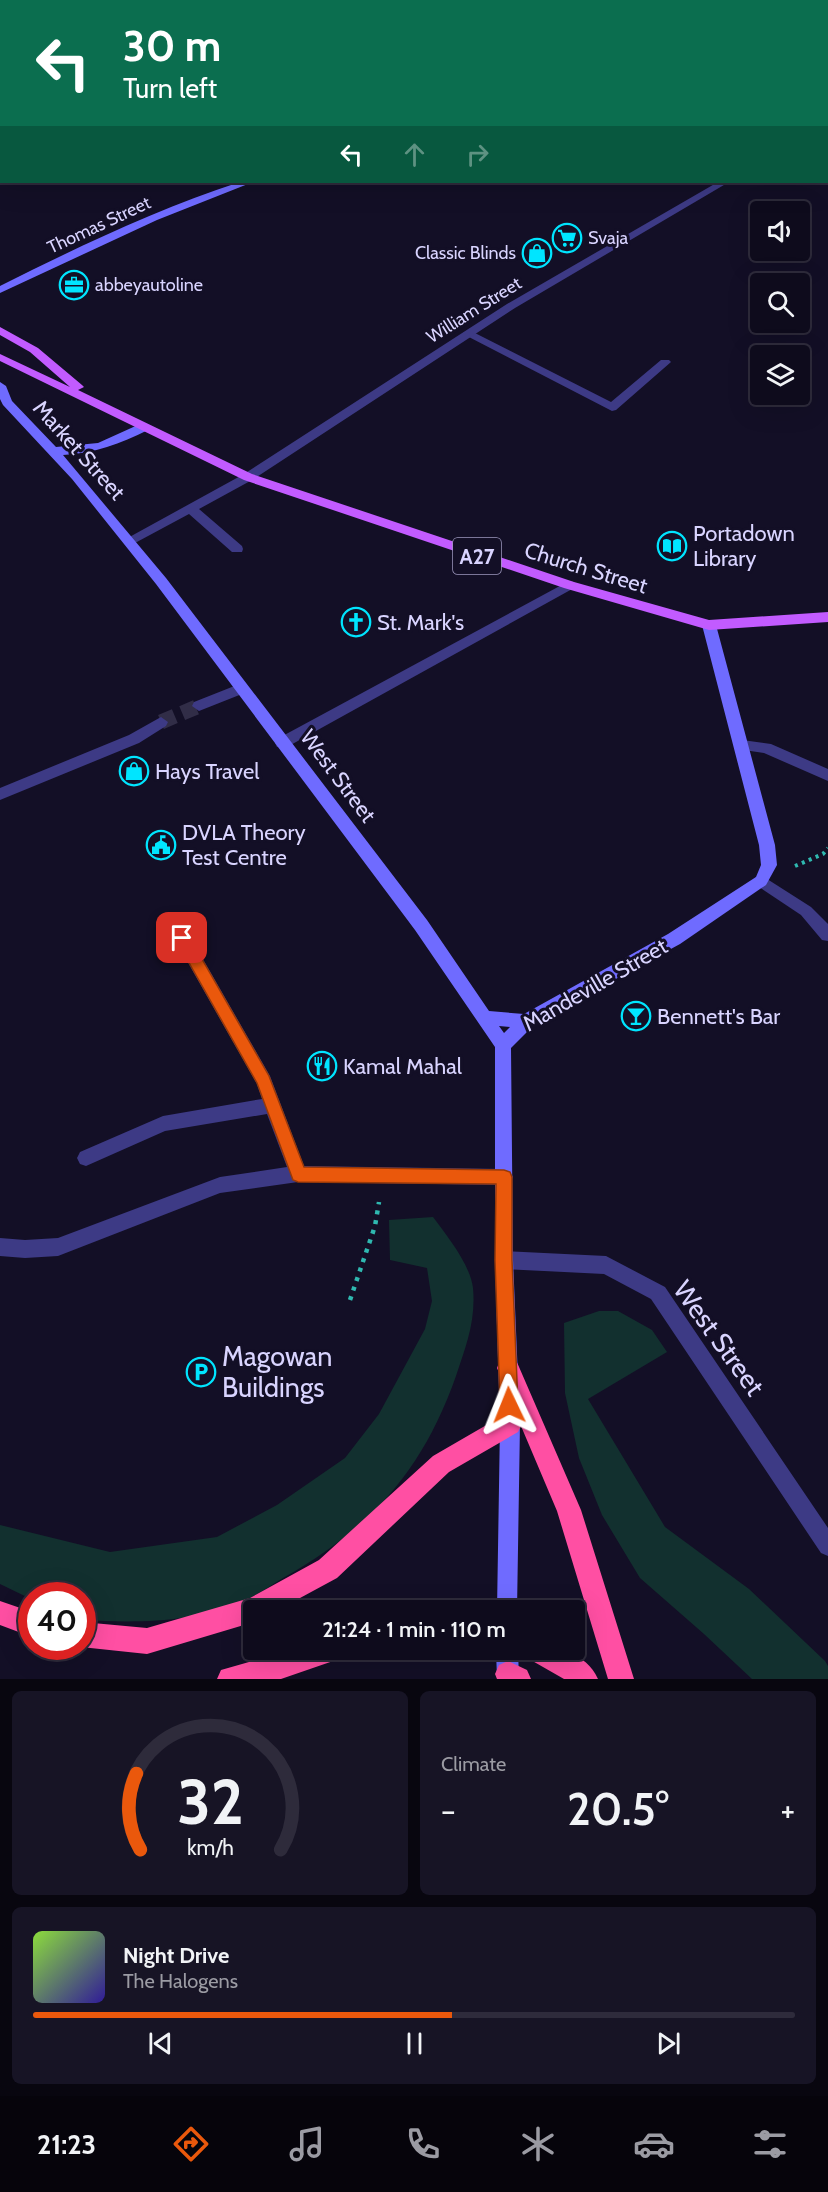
<!DOCTYPE html>
<meta charset="utf-8">
<style>
body{margin:0;font-family:Cabin,sans-serif;background:#171425;color:#f1f3f6;height:100vh;display:flex;flex-direction:column;font-size:22px;white-space:nowrap}
*{box-sizing:border-box;margin:0}
p{font-size:20px;color:#9b9ba3}
.icon{flex:none;width:33px;height:33px;fill:none;stroke:currentColor;stroke-width:2;stroke-linecap:round;stroke-linejoin:round}
.map{position:relative;height:1679px;overflow:hidden}
.drawer{display:flex;flex-direction:column;gap:12px;padding:12px;background:#08060f;flex:1}
.drawer>*{flex:none}
.guide{position:absolute;left:0px;top:0px;width:828px;height:183px;box-shadow:0 6px 24px #0002,0 0 0 2px #2e2b3b;background:#0b6e4f;color:#fff;overflow:hidden}
.fabs{position:absolute;left:750px;top:201px;display:grid;gap:12px}
.fabs a{display:grid;place-items:center;width:60px;height:60px;border-radius:6px;background:#0e0b1c;box-shadow:0 6px 24px #0002,0 0 0 2px #2e2b3b;font-size:30px}
.speed{position:absolute;left:18px;top:1582px;display:flex;gap:12px;font-size:30px;font-weight:700;text-align:center}
.speed>*{display:grid;place-content:center;width:78px;height:78px;border-radius:50%;background:#0e0b1c;box-shadow:0 6px 24px #0002,0 0 0 2px #2e2b3b;line-height:1}
.speed .limit{border:9px solid #d22;background:#fff;color:#111}
.pin{position:absolute;display:grid;place-items:center;width:51px;height:51px;color:#fff;margin:-26px;border-radius:12px;box-shadow:0 3px 9px #0006}
.me{position:absolute;width:66px;margin:-33px;rotate:358deg;stroke-linejoin:round;filter:drop-shadow(0 0 4px #0008)}
.turn{display:flex;align-items:center;gap:21px;height:126px;padding:0 24px;font-size:27px}
.turn .icon{width:78px;height:78px;stroke-width:2.5}
.turn b{display:block;font-size:42px;line-height:51px}
.lanes{display:flex;align-items:center;height:57px;padding:0 24px;background:#0003;justify-content:center;gap:30px;direction:ltr}
.lanes .off{opacity:.35}
.big{font-size:45px;font-weight:600;line-height:1.1}
.drawer .widget{flex:1;display:flex;flex-direction:column;justify-content:center;gap:9px;min-width:0;padding:0 21px;border-radius:9px;background:#171425}
.drawer .dial{align-items:center;gap:0}
.dial svg{height:156px;overflow:visible;fill:none;stroke:#2e2b3b;stroke-width:7;stroke-linecap:round;text-anchor:middle}
.dial text{fill:#f1f3f6;stroke:none}
.song{display:flex;align-items:center;gap:18px}
.cover{width:72px;height:72px;border-radius:9px;background:linear-gradient(135deg,hsl(90 70% 55%),hsl(250 70% 35%))}
.played{height:6px;border-radius:3px;background:linear-gradient(90deg,#ea580c 55%,#2e2b3b 55%)}
.keys{display:flex;justify-content:space-around;direction:ltr}
.heat{display:flex;justify-content:space-between;align-items:center;font-size:33px;direction:ltr}
.drawer .tiles{flex:1;display:grid;gap:12px;grid-template-columns:1fr 1fr}
.widget:last-child{grid-column:span 2}
.trip{position:absolute;left:243px;top:1600px;width:342px;height:60px;border-radius:6px;background:#0e0b1c;box-shadow:0 6px 24px #0002,0 0 0 2px #2e2b3b;font-weight:600;line-height:60px;text-align:center}
.tab-bar{display:flex;height:96px;justify-content:space-around;align-items:center;background:#06040b;color:#9b9ba3}
.tab-bar .icon{width:42px;height:42px}
.tab-bar .on{color:#ea580c}
.tab-bar b{font-size:27px;color:#f1f3f6}
.map>svg:first-child{display:block}
.green{fill:#12302f}
.lines{fill:none;stroke-linecap:round;stroke-linejoin:round}
.street-tunnel{stroke:#312d47;stroke-width:15;stroke-dasharray:15 8;stroke-linecap:butt}
.path-far1{stroke:#2fb8b0;stroke-width:4;stroke-dasharray:3 4.5;stroke-linecap:butt}
.path{stroke:#2fb8b0;stroke-width:4.5;stroke-dasharray:4 6;stroke-linecap:butt}
.lane{fill:#3d3a85;fill-rule:evenodd}
.street{fill:#3d3a85;fill-rule:evenodd}
.secondary{fill:#6f6bff;fill-rule:evenodd}
.primary{fill:#c25bff;fill-rule:evenodd}
.highway{fill:#ff4fa3;fill-rule:evenodd}
.route{fill:#ea580c;stroke:#983908;stroke-width:1.5}
.labels{text-anchor:middle;dominant-baseline:central;stroke-width:6;stroke-linejoin:round;paint-order:stroke}
.far-street-label{font-size:18px;fill:#d9d4ff;stroke:#130f26}
.far-poi-label{font-size:18px;fill:#d9d4ff;stroke:#130f26;text-anchor:start}
.shield{fill:#130f26;stroke:#9e99be;stroke-width:1.5}
.shield-label{font-size:21px;font-weight:bold;fill:#d9d4ff}
.street-label{font-size:22px;fill:#d9d4ff;stroke:#130f26}
.poi-label{font-size:22px;fill:#d9d4ff;stroke:#130f26;text-anchor:start}
.near-street-label{font-size:27px;fill:#d9d4ff;stroke:#130f26}
.near-poi-label{font-size:27px;fill:#d9d4ff;stroke:#130f26;text-anchor:start}
</style>
<div class="map">
<svg width="828" height="1679" viewBox="0 0 828 1679">
<rect width="100%" height="100%" fill="#130f26"/>
<path class="green" d="M433 1217C447 1236 470 1264 473 1288 476 1321 466 1346 456 1376 422 1472 371 1528 283 1578 270 1586 257 1595 244 1601 193 1623 137 1623 83 1620L82 1596H32L31 1599 0 1584V1525L110 1552 217 1537 277 1505 345 1458 379 1414 425 1329 432 1301 427 1268 390 1260 389 1220Z
M599 1311H618L652 1330 667 1352 588 1399 665 1527 749 1589 825 1661 828 1666V1679H752L704 1634 640 1578 602 1515 579 1458 565 1393 564 1323Z"/>
<g class="lines">
<path class="street-tunnel" d="M161 722 199 706"/>
<path class="path-far1" d="M795 866 823 854 828 848"/>
<path class="path" d="M350 1300 375 1226 379 1202"/>
<path class="lane" d="M828 13V19L826 20V14Z
M0 86 2 87V94L0 93Z
M469 330 611 402 661 360H669L671 362 616 410 612 411 465 335 463 333Z
M182 931 188 933 270 1076 304 1166 504 1169 510 1171 513 1177 510 1183 504 1185 298 1182 220 1193 58 1256 25 1258 0 1256V1238L25 1240 58 1238 220 1177 287 1167 267 1114 165 1131 86 1166 80 1164 77 1158 80 1152 163 1116 262 1099 257 1084 174 938 176 933Z"/>
<path class="street" d="M400 0H412L399 2Z
M597 0H605L606 2H597Z
M828 110V118L826 119V111Z
M2 118V125H0V119Z
M718 182H729L515 308 252 480 199 509 242 546 243 549 242 552H232L189 514 135 543 130 544 124 540 244 474 507 304Z
M569 581 574 582 576 585 574 588 287 747H277L275 743 277 739Z
M242 683 249 688 247 692 199 711 192 706 194 702Z
M161 717 168 722 166 726 139 743 0 800V788L129 735Z
M742 740 771 744 828 769V781L764 753 737 749 735 745 737 741Z
M761 875 811 907 828 924V941L822 940 801 915 756 885 753 881 756 877Z
M504 1251 606 1256 665 1287 828 1528V1556L821 1553 651 1299 604 1274 504 1269 498 1266 495 1260 498 1254Z"/>
<path class="secondary" d="M826 97H828V103H826Z
M240 182H253L157 220 0 293V286C78 247 157 209 240 182Z
M0 382 6 386 12 401 56 447 98 443 140 424H148V430C120 444 95 453 63 455L166 578 427 920 489 1011 524 1014 668 934 756 877 761 865 759 845 702 625 709 620 716 625 775 845 777 865 766 885 680 944 546 1017 533 1026 511 1048 513 1260 520 1424 517 1611H497L500 1424 495 1260V1047L415 930 156 584 72 479 3 405 0 399ZM499 1026 510 1027 504 1033Z
M496 1650H518L519 1679H497Z"/>
<path class="primary" d="M0 327 38 348 82 385 84 387 78 390 252 474 574 582 709 620 828 612V622L709 630 564 588 244 480 0 361V354L70 387 30 352 0 335Z"/>
<path class="highway" d="M508 1357 516 1360 581 1510 634 1679H608L557 1511 521 1426 518 1432 449 1472 337 1578 276 1611H254V1622L147 1654 81 1647H82V1622L147 1628 250 1598 319 1560 433 1456 502 1416 510 1412 517 1415 497 1368 500 1360Z
M0 1601 32 1612V1637L0 1625Z
M291 1650H343L339 1659 281 1679H217L221 1670Z
M525 1650C553 1650 585 1649 598 1679H564L529 1659Z
M508 1661 527 1670 531 1679H497L495 1674 499 1665Z"/>
</g>
<path class="route" d="M182 932 187 933 269 1076 304 1167 504 1170 510 1172 512 1177V1260L518 1405 515 1411 509 1414 503 1411 500 1405 495 1260 496 1184 298 1182 293 1180 257 1083 175 938 177 933Z"/>
<defs>
<g id="supermarket-ring" transform="scale(1.5)"><circle r="9.5" fill="#130f26" stroke="#00e5ff" stroke-width="1.5"/><path d="M-6-5.5h2.5l.6 2H6L4.5 2H-2.5L-4.4-4H-6ZM-1.5 3.2a1.3 1.3 0 1 0 .1 0ZM3 3.2a1.3 1.3 0 1 0 .1 0Z" fill="#00e5ff"/></g>
<g id="shop-ring" transform="scale(1.5)"><circle r="9.5" fill="#130f26" stroke="#00e5ff" stroke-width="1.5"/><path d="M-5-2.5h2.3a2.7 3.5 0 0 1 5.4 0H5L5.5 6h-11ZM-1.5-2.5h3a1.5 2.3 0 0 0-3 0Z" fill="#00e5ff"/></g>
<g id="office-ring" transform="scale(1.5)"><circle r="9.5" fill="#130f26" stroke="#00e5ff" stroke-width="1.5"/><path d="M-6-3h4V-5.5h4V-3h4V5H-6ZM-1-4.5V-3h2v-1.5ZM-6 0V1H6V0Z" fill="#00e5ff"/></g>
<g id="library-ring" transform="scale(1.5)"><circle r="9.5" fill="#130f26" stroke="#00e5ff" stroke-width="1.5"/><path d="M-6-4Q-3-5.5-.7-3.5V5Q-3 3-6 4ZM6-4Q3-5.5 .7-3.5V5Q3 3 6 4Z" fill="#00e5ff"/></g>
<g id="church-ring" transform="scale(1.5)"><circle r="9.5" fill="#130f26" stroke="#00e5ff" stroke-width="1.5"/><path d="M-1.2-6h2.4v3.5h3.3v2.4h-3.3V6h-2.4V-.1h-3.3v-2.4h3.3Z" fill="#00e5ff"/></g>
<g id="civic-ring" transform="scale(1.5)"><circle r="9.5" fill="#130f26" stroke="#00e5ff" stroke-width="1.5"/><path d="M-.6-6.5H3V-4.5H.6V-3L4-1V1h2V6H-6V1h2V-1L-.6-3ZM-1.2 2.5V6h2.4V2.5Z" fill="#00e5ff"/></g>
<g id="bar-ring" transform="scale(1.5)"><circle r="9.5" fill="#130f26" stroke="#00e5ff" stroke-width="1.5"/><path d="M-6-5H6L.8 .8V4.5H3.5V6h-7V4.5H-.8V.8Z" fill="#00e5ff"/></g>
<g id="restaurant-ring" transform="scale(1.5)"><circle r="9.5" fill="#130f26" stroke="#00e5ff" stroke-width="1.5"/><path d="M-5-6h1v4h1v-4h1v4h1v-4h1v5L-1.5 .5V6h-2V.5L-5-1ZM5-6V6H3V1.5H1.5Q1.5-4 5-6Z" fill="#00e5ff"/></g>
<g id="parking-ring" transform="scale(1.5)"><circle r="9.5" fill="#130f26" stroke="#00e5ff" stroke-width="1.5"/><path d="M-3.5-5.5H1a3.5 3.5 0 0 1 0 7H-1V5.5H-3.5ZM-1-3.4V-.6H.8a1.4 1.4 0 0 0 0-2.8Z" fill="#00e5ff"/></g>
</defs>
<g fill-rule="evenodd">
<use href="#supermarket-ring" x="567" y="238"/>
<use href="#shop-ring" x="537" y="253"/>
<use href="#office-ring" x="74" y="285"/>
<use href="#library-ring" x="672" y="546"/>
<use href="#church-ring" x="356" y="622"/>
<use href="#shop-ring" x="134" y="771"/>
<use href="#civic-ring" x="161" y="845"/>
<use href="#bar-ring" x="636" y="1016"/>
<use href="#restaurant-ring" x="322" y="1066"/>
<use href="#parking-ring" x="201" y="1372"/>
</g>
<g class="labels">
<g class="far-street-label">
<text transform="translate(99 225) rotate(-25)">Thomas Street</text>
<text transform="translate(474 310) rotate(-32)">William Street</text>
</g>
<g class="far-poi-label">
<text x="588" y="238">Svaja</text>
<text x="516" y="253" text-anchor="end">Classic Blinds</text>
<text x="95" y="285">abbeyautoline</text>
</g>
<rect class="shield" x="453" y="538" width="48" height="36" rx="4.5"/>
<g class="shield-label">
<text x="477" y="556">A27</text>
</g>
<g class="street-label">
<text transform="translate(79 450) rotate(48)">Market Street</text>
<text transform="translate(586 568) rotate(17)">Church Street</text>
<text transform="translate(338 776) rotate(53)">West Street</text>
<text transform="translate(595 985) rotate(-30)">Mandeville Street</text>
</g>
<g class="poi-label">
<text x="693" y="533">Portadown<tspan x="693" dy="25">Library</tspan></text>
<text x="377" y="622">St. Mark's</text>
<text x="155" y="771">Hays Travel</text>
<text x="182" y="832">DVLA Theory<tspan x="182" dy="25">Test Centre</tspan></text>
<text x="657" y="1016">Bennett's Bar</text>
<text x="343" y="1066">Kamal Mahal</text>
</g>
<g class="near-street-label">
<text transform="translate(719 1338) rotate(54)">West Street</text>
</g>
<g class="near-poi-label">
<text x="222" y="1356">Magowan<tspan x="222" dy="31">Buildings</tspan></text>
</g>
</g>
</svg>
<div class="fabs">
<a><svg class="icon" aria-label="sound" viewBox="0 0 24 24"><path d="M4 9h4l5-4v14l-5-4H4zM17 9q2 3 0 6"/></svg></a>
<a><svg class="icon" aria-label="search" viewBox="0 0 24 24"><circle cx="10" cy="10" r="6"/><path d="M15 15l6 6"/></svg></a>
<a><svg class="icon" aria-label="layers" viewBox="0 0 24 24"><path d="M12 4l9 5-9 5-9-5zM3 14l9 5 9-5"/></svg></a>
</div>
<div class="speed"><div class="limit">40</div></div>
<div class="pin" style="left:182px;top:938px;background:#d93025"><svg class="icon" aria-label="arrive" viewBox="0 0 24 24"><path d="M6 21V4h12l-3 4 3 4H6"/></svg></div>
<svg class="me" style="left:509px;top:1405px" viewBox="-20 -20 40 40"><path d="M0-17L14 15 0 8-14 15z" fill="#ea580c" stroke="#fff" stroke-width="4"/></svg>
<div class="trip">21:24 · 1 min · 110 m</div>
<div class="guide">
<div class="turn"><svg class="icon" aria-label="left" viewBox="0 0 24 24"><path d="M17 20v-9H6M10 6l-5 5 5 5"/></svg><div><b>30 m</b>Turn left</div></div>
<div class="lanes"><svg class="icon" aria-label="left" viewBox="0 0 24 24"><path d="M17 20v-9H6M10 6l-5 5 5 5"/></svg><svg class="icon off" aria-label="ahead" viewBox="0 0 24 24"><path d="M12 20V5M6 11l6-6 6 6"/></svg><svg class="icon off" aria-label="right" viewBox="0 0 24 24"><path d="M7 20v-9h11M14 6l5 5-5 5"/></svg></div>
</div>
</div>
<section class="drawer">
<div class="tiles">
<div class="widget dial"><svg viewBox="0 0 100 80">
<path d="M14 69A42 42 0 1 1 86 69"/>
<path d="M14 69A42 42 0 0 1 12 30" stroke="#ea580c"/>
<text x="50" y="56" font-size="32" font-weight="700">32</text>
<text x="50" y="72" font-size="11">km/h</text>
</svg></div>
<div class="widget"><p>Climate</p>
<div class="heat"><a>−</a><b class="big">20.5°</b><a>+</a></div>
</div>
<div class="widget">
<div class="song"><i class="cover"></i><div><b>Night Drive</b><p>The Halogens</p></div></div>
<div class="played"></div>
<div class="keys"><svg class="icon" aria-label="previous" viewBox="0 0 24 24"><path d="M18 5L8 12l10 7zM5 5v14"/></svg><svg class="icon" aria-label="pause" viewBox="0 0 24 24"><path d="M8 5v14M16 5v14"/></svg><svg class="icon" aria-label="next" viewBox="0 0 24 24"><path d="M6 5l10 7-10 7zM19 5v14"/></svg></div>
</div>
</div>
</section>
<nav class="tab-bar">
<b>21:23</b>
<svg class="icon on" aria-label="directions" viewBox="0 0 24 24"><path d="M12 3l9 9-9 9-9-9zM9 14v-3h6M13 9l2 2-2 2"/></svg>
<svg class="icon" aria-label="music" viewBox="0 0 24 24"><path d="M9 18V5l10-2v13"/><circle cx="6" cy="18" r="3"/><circle cx="16" cy="16" r="3"/></svg>
<svg class="icon" aria-label="phone" viewBox="0 0 24 24"><path d="M5 4h4l2 5-3 2q2 4 5 5l2-3 5 2v4C11 20 4 13 5 4z"/></svg>
<svg class="icon" aria-label="climate" viewBox="0 0 24 24"><path d="M12 3v18M4 7l16 10M4 17L20 7"/></svg>
<svg class="icon" aria-label="car" viewBox="0 0 24 24"><path d="M5 17H2v-5l4-1 3-4h7l3 4 3 1v5h-3M9 17h6M6 11h13"/><circle cx="7" cy="17" r="2"/><circle cx="17" cy="17" r="2"/></svg>
<svg class="icon" aria-label="filters" viewBox="0 0 24 24"><path d="M4 7h16M4 17h16"/><circle cx="9" cy="7" r="2"/><circle cx="15" cy="17" r="2"/></svg>
</nav>
